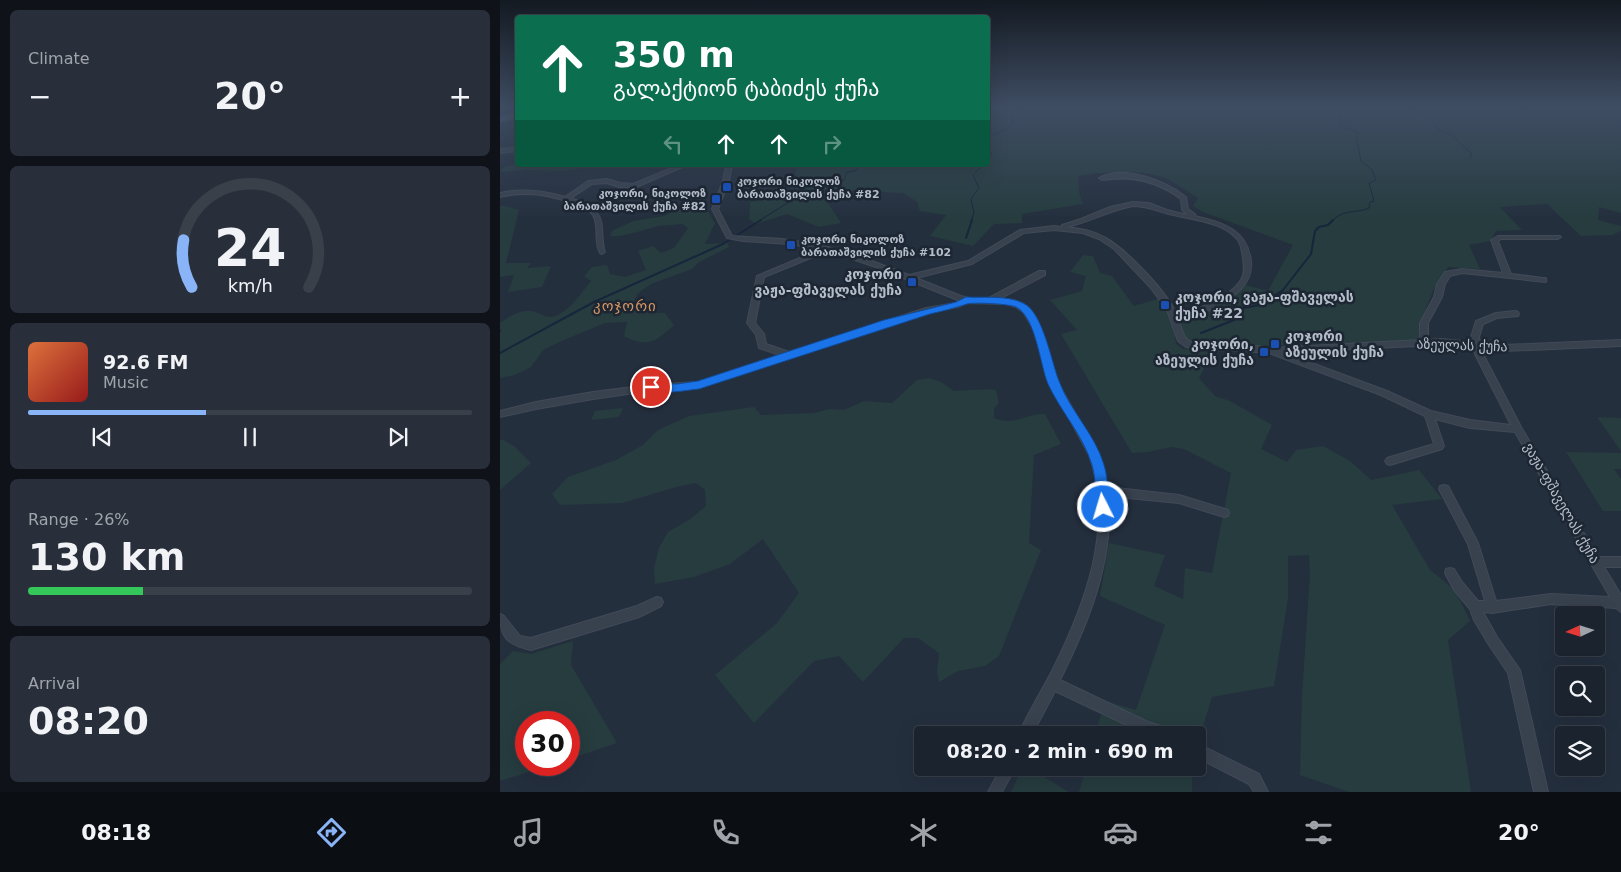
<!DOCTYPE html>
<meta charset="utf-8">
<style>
body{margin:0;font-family:"DejaVu Sans","Noto Sans Georgian",sans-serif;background:#282f3a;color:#f1f3f6;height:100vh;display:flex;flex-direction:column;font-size:19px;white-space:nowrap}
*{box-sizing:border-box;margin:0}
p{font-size:16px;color:#a0a4aa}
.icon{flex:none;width:28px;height:28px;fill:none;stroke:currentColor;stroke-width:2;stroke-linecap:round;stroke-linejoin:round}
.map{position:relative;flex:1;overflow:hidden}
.sheet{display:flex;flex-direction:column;gap:10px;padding:10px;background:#0f1319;width:500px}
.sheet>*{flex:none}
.top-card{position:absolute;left:15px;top:15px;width:475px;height:152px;border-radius:5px;box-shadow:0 5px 20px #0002,0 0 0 1px #39404a;background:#0b6e4f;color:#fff;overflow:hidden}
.needle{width:32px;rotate:266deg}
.tools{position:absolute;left:1055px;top:606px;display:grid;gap:10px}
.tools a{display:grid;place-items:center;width:50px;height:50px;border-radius:5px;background:#1b232e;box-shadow:0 5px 20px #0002,0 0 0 1px #39404a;font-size:25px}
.speed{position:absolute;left:15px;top:711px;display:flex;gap:10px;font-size:25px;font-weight:700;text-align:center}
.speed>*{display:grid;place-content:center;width:65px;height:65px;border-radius:50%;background:#1b232e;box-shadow:0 5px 20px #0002,0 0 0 1px #39404a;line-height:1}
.speed .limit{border:8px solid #d22;background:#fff;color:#111}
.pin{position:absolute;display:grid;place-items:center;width:42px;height:42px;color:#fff;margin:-21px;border:2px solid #fff;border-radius:50%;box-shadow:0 1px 5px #0007}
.me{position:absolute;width:55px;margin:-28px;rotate:355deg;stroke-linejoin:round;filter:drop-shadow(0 0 4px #0008)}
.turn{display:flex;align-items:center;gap:18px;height:105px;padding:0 15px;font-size:22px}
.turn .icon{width:65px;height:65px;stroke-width:2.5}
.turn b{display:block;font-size:35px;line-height:42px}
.lanes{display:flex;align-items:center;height:48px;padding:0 15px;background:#0003;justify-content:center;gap:25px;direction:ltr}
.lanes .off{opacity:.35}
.big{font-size:38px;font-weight:700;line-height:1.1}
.sheet .card{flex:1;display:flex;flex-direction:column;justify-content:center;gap:8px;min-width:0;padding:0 18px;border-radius:8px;background:#282f3a}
.sheet .dial{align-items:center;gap:0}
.dial svg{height:130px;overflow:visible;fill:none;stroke:#39404a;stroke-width:7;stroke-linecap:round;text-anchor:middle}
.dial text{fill:#f1f3f6;stroke:none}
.song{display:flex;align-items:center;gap:15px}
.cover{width:60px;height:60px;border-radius:8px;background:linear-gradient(135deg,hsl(20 70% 55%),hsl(0 70% 35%))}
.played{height:5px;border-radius:2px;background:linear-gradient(90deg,#8ab4f8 40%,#39404a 40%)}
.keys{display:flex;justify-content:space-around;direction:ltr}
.heat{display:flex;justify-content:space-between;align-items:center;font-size:28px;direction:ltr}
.charge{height:8px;border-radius:4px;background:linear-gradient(90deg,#34c759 26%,#39404a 0)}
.trip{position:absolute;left:414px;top:726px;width:292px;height:50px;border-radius:5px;background:#1b232e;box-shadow:0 5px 20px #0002,0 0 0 1px #39404a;font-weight:700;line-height:50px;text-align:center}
.tabs{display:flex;height:80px;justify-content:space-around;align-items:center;background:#0b0e12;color:#a0a4aa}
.tabs .icon{width:35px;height:35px}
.tabs .on{color:#8ab4f8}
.tabs b{font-size:22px;color:#f1f3f6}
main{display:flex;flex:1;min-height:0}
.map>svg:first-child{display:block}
.green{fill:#263c3f}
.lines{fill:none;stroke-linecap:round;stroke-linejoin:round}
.stream-far1{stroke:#17263c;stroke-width:1}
.stream{stroke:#17263c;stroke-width:2}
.minor-casing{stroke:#414a57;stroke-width:2}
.major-casing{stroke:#414a57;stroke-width:3}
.minor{fill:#38414e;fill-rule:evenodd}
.major{fill:#56606e;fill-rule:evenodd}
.route{fill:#1a73e8;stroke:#114b97}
.transit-dot{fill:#1a4fb4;stroke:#1d2633;stroke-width:2}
.labels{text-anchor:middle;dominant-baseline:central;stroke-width:5;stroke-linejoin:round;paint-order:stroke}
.far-poi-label{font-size:11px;font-weight:bold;fill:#b4bcc9;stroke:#1d2633;text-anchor:start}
.poi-label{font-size:14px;font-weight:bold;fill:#b4bcc9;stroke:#1d2633;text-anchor:end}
.street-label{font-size:14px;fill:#b4bcc9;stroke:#1d2633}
.neighbourhood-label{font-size:15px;letter-spacing:1px;fill:#d59563;stroke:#1d2633}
</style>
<main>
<section class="sheet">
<div class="card"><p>Climate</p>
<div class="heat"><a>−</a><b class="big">20°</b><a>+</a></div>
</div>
<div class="card dial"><svg viewBox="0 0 100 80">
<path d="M14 69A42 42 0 1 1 86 69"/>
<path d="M14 69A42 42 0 0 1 9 40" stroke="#8ab4f8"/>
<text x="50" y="56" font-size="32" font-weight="700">24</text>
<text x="50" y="72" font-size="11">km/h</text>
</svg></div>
<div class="card">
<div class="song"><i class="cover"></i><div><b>92.6 FM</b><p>Music</p></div></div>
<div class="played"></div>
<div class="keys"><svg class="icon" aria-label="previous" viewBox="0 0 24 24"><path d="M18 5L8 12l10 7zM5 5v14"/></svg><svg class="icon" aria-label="pause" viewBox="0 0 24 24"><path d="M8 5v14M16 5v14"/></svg><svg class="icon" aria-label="next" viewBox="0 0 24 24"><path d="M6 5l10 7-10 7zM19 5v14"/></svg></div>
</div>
<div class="card"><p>Range · 26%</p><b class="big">130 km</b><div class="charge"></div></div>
<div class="card"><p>Arrival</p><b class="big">08:20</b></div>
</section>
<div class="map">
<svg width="1121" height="792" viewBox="0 0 1121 792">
<rect width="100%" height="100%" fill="#242f3e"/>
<path class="green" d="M488 107H1121V213L1099 207 1098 220 1121 226V231L1112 235 1081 236 1047 204 1000 207 1022 230 996 231 990 241 969 245 980 269 948 267C930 292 923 311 920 341L790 345 697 346C685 342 682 335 680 322L721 302 745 285 768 291 793 245 703 212 693 206 698 198C689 192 680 186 671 181 647 168 605 172 578 176L579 192 583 204 522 214V223L494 224 473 246 430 236 446 215 420 211 417 202 403 193 350 190 326 200 341 223 319 227 287 214 256 224 249 219 250 202 296 194V165H488Z
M17 164 18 165H96L66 171 23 170 4 172 0 170 7 166Z
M202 202 215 223 205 244 227 243 229 247 199 262 192 269 151 284 138 293 134 301 139 312 165 313 174 325C156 342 147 348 124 336L127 322 105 323 59 342 43 350 31 367 15 375 0 378V333L2 330 0 329V323C8 317 21 309 32 311 40 313 46 319 55 316 70 311 81 293 91 281L84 276 92 267 107 265 110 274 125 277 146 270 138 251 153 246 161 253 174 248 188 228 183 224C175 225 166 225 158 226 146 229 121 238 110 236L112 231 133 221 164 216 191 203Z
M0 206H6L19 210 6 263H31L27 268 51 266 42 287 8 292 14 275 0 277Z
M583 255 593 256 600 273 612 276 634 306 661 298 674 325 676 344 683 349 708 351 707 363 699 378 715 396 730 401 772 425 761 449 787 462 796 450 823 446 850 461 871 480 919 470 942 499 892 505 930 570 951 587 961 602 970 621 948 640 971 792H849L800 775 802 695 810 573 809 555 788 556V598L774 686 712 697 698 743V735H595L605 701 636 710 665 625 600 596 609 543 665 555 654 586 683 599 685 568 712 573 731 473 684 449 672 447 648 452 632 453 561 334 577 330 550 300 582 291 586 276 570 272Z
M430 378 441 382 454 391 490 389 496 390 499 403 494 409V418C514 427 525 413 545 414L561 444 534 455 529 543 541 550 499 656 485 666 458 671 439 682 437 672 439 653 418 638H404L363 682 339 656 314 661 254 723 215 675 277 623 299 593 263 539 230 564 194 577 155 584 154 568 159 548 168 532 189 520 206 506 205 490 196 483 180 486 122 503 60 505 52 494 68 477 116 460 143 445 158 430 189 416 254 407 261 415 314 413 330 409 344 410 364 401 392 403 417 380Z
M123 408 119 417 91 420 95 411Z
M1097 417 1121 418V451Z
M0 440H3L14 446 31 463 0 490Z
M1066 452 1121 453V469H1114L1121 479V511H1103Z
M73 641 71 665 117 743 69 759V722H26V765H51L0 781V664L13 651 31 654Z
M522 768H529L569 792H511Z
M586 768H692V792H579Z"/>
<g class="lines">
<path class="stream-far1" d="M912 107 919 112 929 115 940 131 951 134 972 154 970 158
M488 137 507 129 513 123 509 110 512 107
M488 149 492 154 488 160
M259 221 292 200 325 191 334 183 344 180 347 172 355 171 359 165H367
M471 221 474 213 471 199 479 188 473 175 483 165
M832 221C845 208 856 214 869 208L870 202 874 201 869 183 876 180 872 170 861 161 856 136 859 133 841 126 839 118 845 107"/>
<path class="stream" d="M466 238 472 220
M701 333 734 320 738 309 759 305 783 290 811 254 815 231 819 227 828 225 833 220
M0 353 94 302 223 244 261 220"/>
<g class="minor-casing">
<path id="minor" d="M18 147V151L0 153V149Z
M179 165H187L134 188 119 187 107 183 92 184 71 198C87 204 102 209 102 229 103 237 102 244 105 252L102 254 100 253C93 241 100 227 93 215 89 209 80 206 73 204 49 194 26 191 0 197V193C23 188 43 190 65 197L88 181 107 179 120 183 133 184Z
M226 165H232L229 181 218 209 232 236 282 239 321 245 361 257 409 275 468 261 520 230 554 226 561 227 562 225 581 219 610 207 633 202 649 203 667 210 688 215 682 210 681 199C657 181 632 175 602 180L599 178C624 164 665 181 686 197L688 209 695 214V216C723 223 747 229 751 261 752 273 749 281 741 289 725 305 700 314 679 321 684 335 683 341 700 345L757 346 770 348 920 340V323L934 297 937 284 945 272 962 269 1003 273 991 240 998 236H1060L1061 237 1058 239H1001L998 241 1011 274 1043 278H1046V282L962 273 950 276 945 284 942 297 928 323V340L941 339 972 342 971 337 976 321 996 313 1015 311 1018 312 1019 314 1018 316 997 318 983 324 979 337 980 343 1004 345 1121 340V346L1004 351 982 349 983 354 1021 427 1098 557H1121V567H1104L1121 595V612L1116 608 1051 604 992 613 983 612 997 637 1020 670 1048 792H1034L1008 673 989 645 974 620 970 609 954 590 945 573 946 569 950 568 954 569 962 582 978 601H985L968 544 939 489 940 486 944 485 948 486 978 543 996 601 1051 594 1110 597 1015 432 970 428 935 419 944 446 942 449 890 465 887 464 885 461 887 458 934 444 925 416 881 395 769 353 743 351 700 350 686 347 678 341 667 310 650 287 614 249 599 239 583 233 554 230 524 233 472 264 416 278 461 296 473 299H487L539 271H545V275L499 299 513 300 522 303 529 308 535 316 545 339 557 381 599 455 603 466 607 487 679 495 728 510 729 513 728 516 724 517 679 503 608 496C610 503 609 511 609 519 608 575 585 630 560 680L648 722 673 730 675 735 646 734 555 691 532 735H518C528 713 541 692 552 671 585 605 615 527 589 455L549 381 533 328 523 312 516 307 506 304 467 303 458 307 430 312 199 388 149 391 93 399 36 409 0 417V411L36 402 93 392 149 385 199 382 280 355 259 348 256 335 247 323 257 276 321 249 290 244 243 241 227 238 212 209 223 181ZM633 206C649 206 659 212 674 215 693 220 721 222 735 237 741 242 742 251 743 259 744 265 745 272 742 278 733 297 696 310 677 316 668 292 626 249 604 237 592 230 580 229 567 227 590 222 610 210 633 206ZM328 251 376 267 460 301 456 303 426 308 289 352 266 344 264 334 255 323 264 277ZM941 345 973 348 975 354 1011 425 970 420 931 411 887 391 782 352Z
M157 597 161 598 163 602 161 606 139 617 31 650C8 645 0 638 0 614L4 616 20 636 31 638 137 606Z
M698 744 759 774 768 792H754L749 784 698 758Z
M501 768H515L502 792H488Z"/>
</g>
<g class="major-casing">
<path id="major" d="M18 113V117L0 121V117Z"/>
</g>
<use href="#minor" class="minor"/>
<use href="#major" class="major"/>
</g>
<linearGradient id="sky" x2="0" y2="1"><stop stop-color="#141a22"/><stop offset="0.49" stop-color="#3f4d63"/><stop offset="1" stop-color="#3f4d63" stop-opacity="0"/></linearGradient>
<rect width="1121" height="218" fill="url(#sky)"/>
<path class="route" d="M466 297C484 298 507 295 523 303 543 312 551 361 559 381 570 411 595 434 604 465 608 478 608 493 610 507L608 511 603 512 599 511 597 507C595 493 596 478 592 465 583 435 561 412 548 384 540 365 536 317 516 307 510 304 474 302 467 304 455 308 443 311 430 314L199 389C187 390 153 397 146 387L151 383 177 384 198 381 384 320 456 302Z"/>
<g class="transit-dot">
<rect x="222" y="182" width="10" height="10" rx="2.5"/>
<rect x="211" y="194" width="10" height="10" rx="2.5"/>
<rect x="286" y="240" width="10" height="10" rx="2.5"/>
<rect x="407" y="277" width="10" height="10" rx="2.5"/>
<rect x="660" y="300" width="10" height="10" rx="2.5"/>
<rect x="770" y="339" width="10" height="10" rx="2.5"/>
<rect x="759" y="347" width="10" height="10" rx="2.5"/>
</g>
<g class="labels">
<g class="far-poi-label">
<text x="237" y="181">კოჯორი ნიკოლოზ<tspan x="237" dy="13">ბარათაშვილის ქუჩა #82</tspan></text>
<text x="206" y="193" text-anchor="end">კოჯორი, ნიკოლოზ<tspan x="206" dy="13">ბარათაშვილის ქუჩა #82</tspan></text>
<text x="301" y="239">კოჯორი ნიკოლოზ<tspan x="301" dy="13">ბარათაშვილის ქუჩა #102</tspan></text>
</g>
<g class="poi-label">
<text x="402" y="274">კოჯორი<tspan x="402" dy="16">ვაჟა-ფშაველას ქუჩა</tspan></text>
<text x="675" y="297" text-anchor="start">კოჯორი, ვაჟა-ფშაველას<tspan x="675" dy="16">ქუჩა #22</tspan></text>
<text x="785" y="336" text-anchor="start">კოჯორი<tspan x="785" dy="16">აზეულის ქუჩა</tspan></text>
<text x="754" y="344">კოჯორი,<tspan x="754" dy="16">აზეულის ქუჩა</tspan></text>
</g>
<g class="street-label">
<text transform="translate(962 345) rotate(2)">აზეულას ქუჩა</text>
<text transform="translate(1062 503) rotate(60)">ვაჟა-ფშაველას ქუჩა</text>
</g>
<g class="neighbourhood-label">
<text x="125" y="306">კოჯორი</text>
</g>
</g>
</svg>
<div class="tools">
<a><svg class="needle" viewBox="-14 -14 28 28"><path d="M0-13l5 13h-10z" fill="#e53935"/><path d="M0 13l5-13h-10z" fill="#a0a4aa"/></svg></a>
<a><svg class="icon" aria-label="search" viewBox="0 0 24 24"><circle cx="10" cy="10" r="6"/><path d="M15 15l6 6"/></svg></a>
<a><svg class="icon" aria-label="layers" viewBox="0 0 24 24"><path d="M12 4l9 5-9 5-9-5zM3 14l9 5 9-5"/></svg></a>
</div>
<div class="speed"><div class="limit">30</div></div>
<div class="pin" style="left:151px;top:387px;background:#d93025"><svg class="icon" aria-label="arrive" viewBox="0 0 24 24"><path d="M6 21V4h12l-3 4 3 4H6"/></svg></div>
<svg class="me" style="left:603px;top:507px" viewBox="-20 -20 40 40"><circle r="17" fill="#1a73e8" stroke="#fff" stroke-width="3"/><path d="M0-11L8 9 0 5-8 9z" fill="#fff"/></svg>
<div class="trip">08:20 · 2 min · 690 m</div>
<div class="top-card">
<div class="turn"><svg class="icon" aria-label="ahead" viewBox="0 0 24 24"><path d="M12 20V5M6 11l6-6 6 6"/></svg><div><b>350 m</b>გალაქტიონ ტაბიძეს ქუჩა</div></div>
<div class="lanes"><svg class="icon off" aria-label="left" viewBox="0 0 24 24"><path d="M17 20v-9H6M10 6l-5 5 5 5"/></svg><svg class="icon" aria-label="ahead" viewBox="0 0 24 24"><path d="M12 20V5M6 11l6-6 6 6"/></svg><svg class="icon" aria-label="ahead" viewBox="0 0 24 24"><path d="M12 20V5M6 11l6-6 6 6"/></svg><svg class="icon off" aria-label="right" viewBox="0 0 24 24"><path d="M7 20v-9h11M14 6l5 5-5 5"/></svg></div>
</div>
</div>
</main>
<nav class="tabs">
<b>08:18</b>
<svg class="icon on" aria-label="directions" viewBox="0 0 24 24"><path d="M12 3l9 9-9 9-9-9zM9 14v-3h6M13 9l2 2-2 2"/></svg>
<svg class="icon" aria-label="music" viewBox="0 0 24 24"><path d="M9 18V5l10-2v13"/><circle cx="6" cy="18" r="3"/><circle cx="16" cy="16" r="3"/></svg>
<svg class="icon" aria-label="phone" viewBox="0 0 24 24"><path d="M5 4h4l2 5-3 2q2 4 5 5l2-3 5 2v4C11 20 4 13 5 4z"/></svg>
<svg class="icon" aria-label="climate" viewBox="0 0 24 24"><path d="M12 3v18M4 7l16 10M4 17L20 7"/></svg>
<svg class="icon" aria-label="car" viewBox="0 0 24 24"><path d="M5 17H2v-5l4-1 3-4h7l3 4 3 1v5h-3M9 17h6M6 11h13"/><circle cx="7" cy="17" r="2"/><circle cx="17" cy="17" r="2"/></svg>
<svg class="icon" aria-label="filters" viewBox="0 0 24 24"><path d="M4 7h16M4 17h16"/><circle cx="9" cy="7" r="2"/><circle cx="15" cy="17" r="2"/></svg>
<b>20°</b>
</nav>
